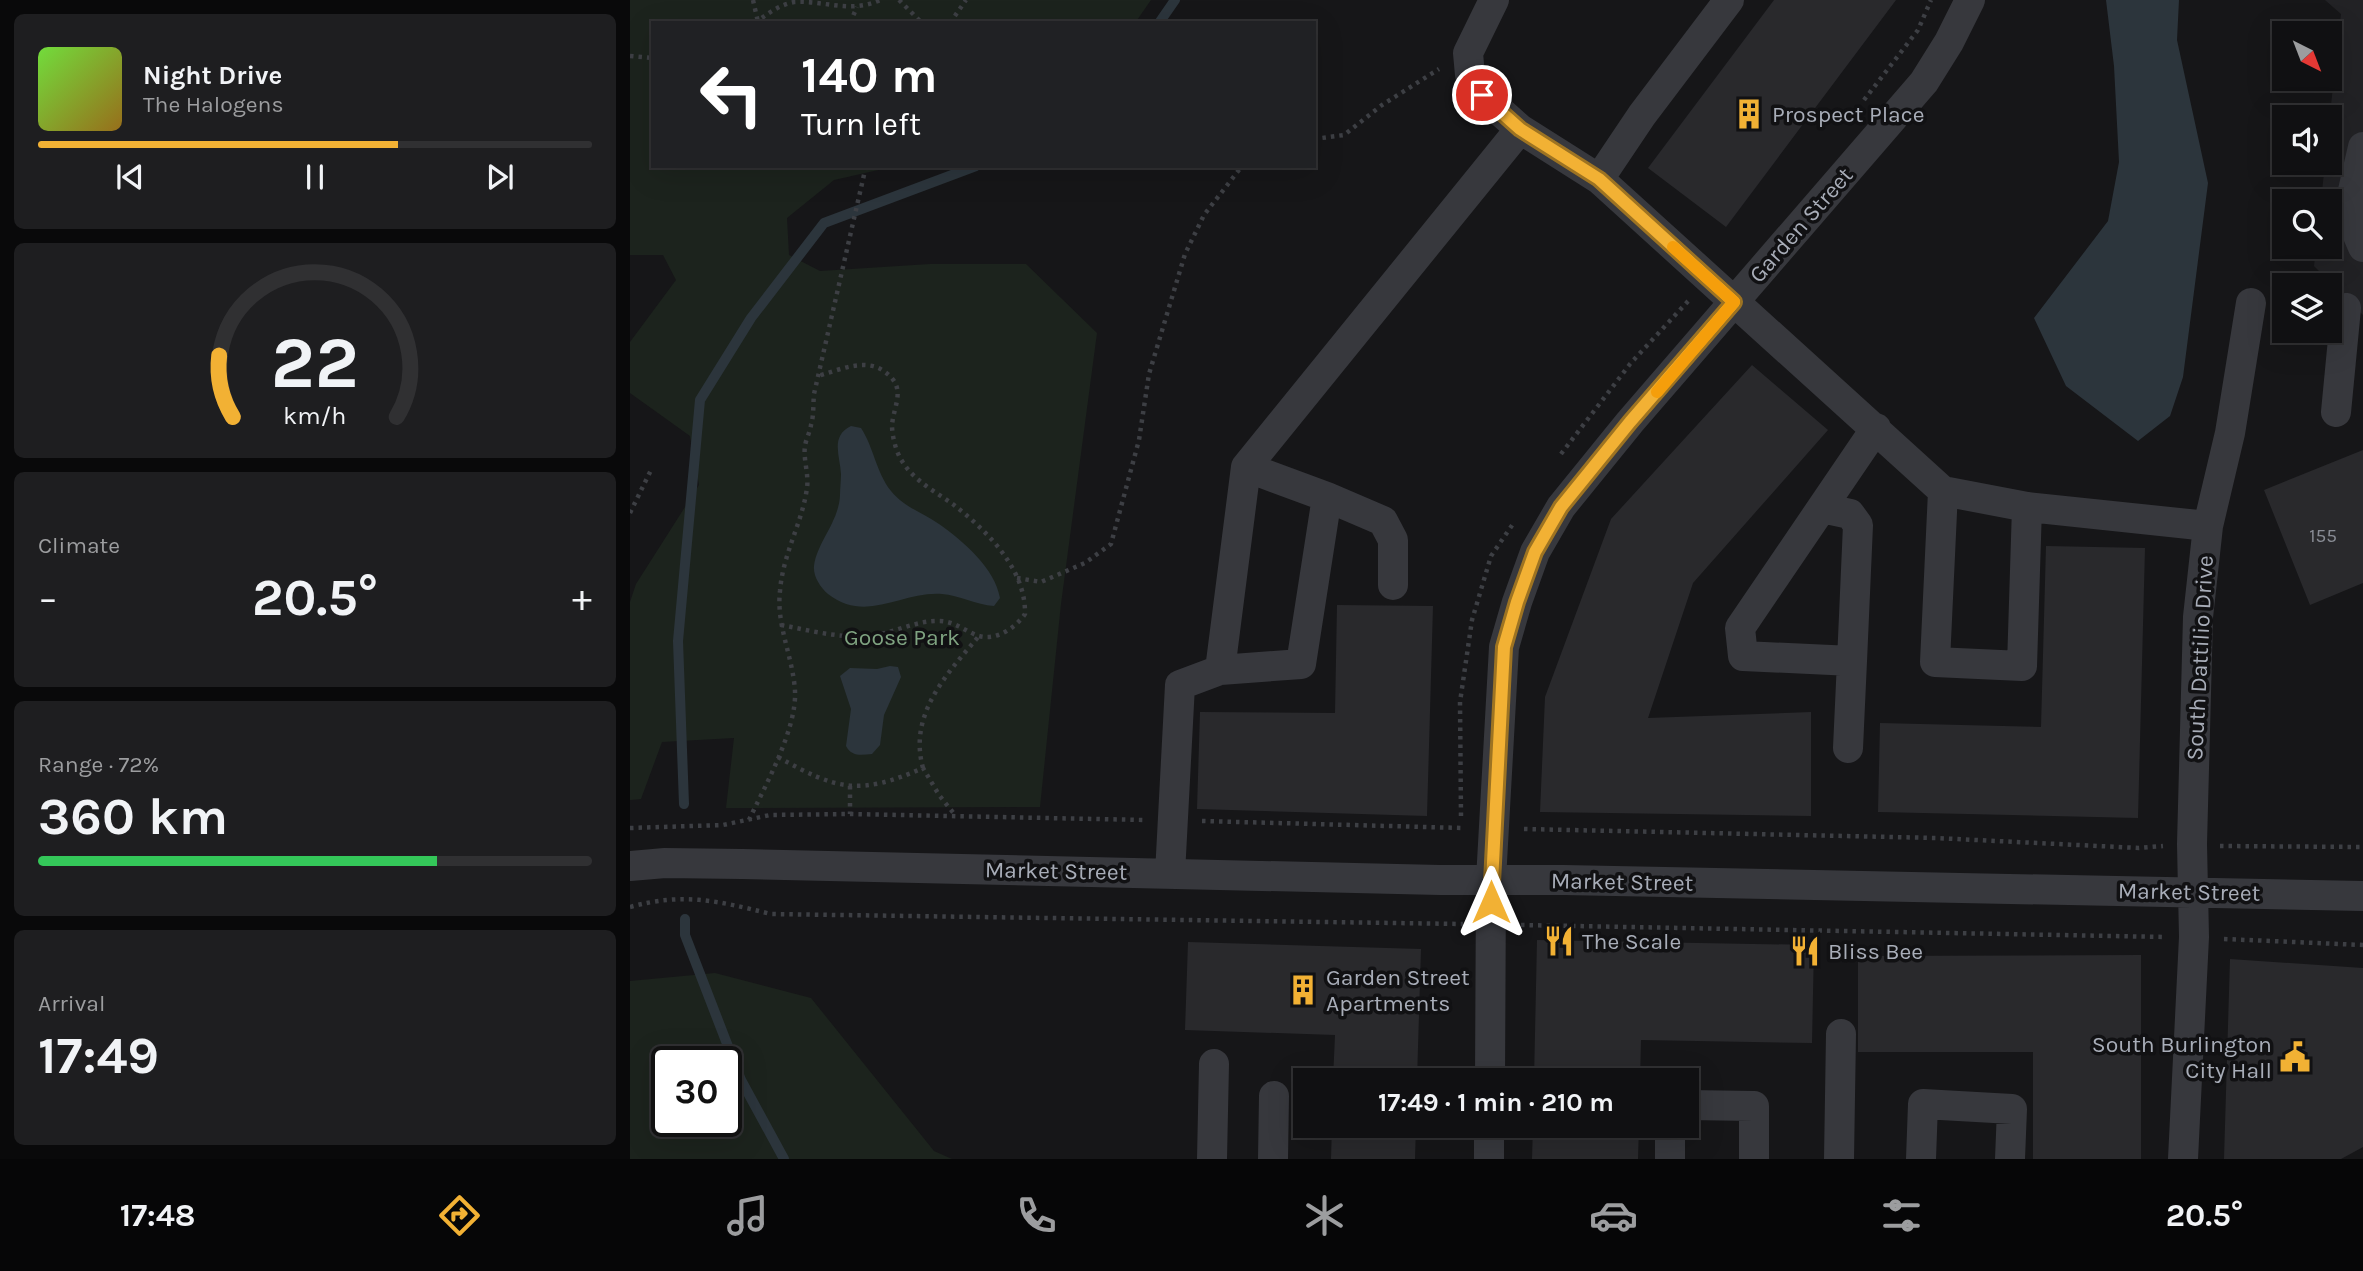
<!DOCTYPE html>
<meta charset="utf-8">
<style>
body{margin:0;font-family:Karla,sans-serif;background:#1e1e20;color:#f1f3f6;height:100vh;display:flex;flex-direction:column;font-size:26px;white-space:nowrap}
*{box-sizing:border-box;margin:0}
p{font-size:23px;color:#9c9d9f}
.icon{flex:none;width:38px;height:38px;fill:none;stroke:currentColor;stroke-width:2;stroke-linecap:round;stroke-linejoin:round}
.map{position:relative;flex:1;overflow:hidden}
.panel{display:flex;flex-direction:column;gap:14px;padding:14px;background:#09090a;width:630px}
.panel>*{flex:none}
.banner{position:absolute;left:21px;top:21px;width:665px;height:147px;border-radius:0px;box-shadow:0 7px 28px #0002,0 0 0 2px #303032;background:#202124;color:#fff;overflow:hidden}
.needle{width:46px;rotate:138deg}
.controls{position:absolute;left:1642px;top:21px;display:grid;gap:14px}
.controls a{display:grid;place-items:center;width:70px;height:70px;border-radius:0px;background:#101012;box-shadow:0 7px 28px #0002,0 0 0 2px #303032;font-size:35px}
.speed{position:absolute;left:21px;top:1046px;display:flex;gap:14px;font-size:35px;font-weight:700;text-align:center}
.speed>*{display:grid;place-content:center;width:91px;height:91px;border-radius:50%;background:#101012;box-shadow:0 7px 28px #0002,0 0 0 2px #303032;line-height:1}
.speed .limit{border:4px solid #111;border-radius:10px;background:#fff;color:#111}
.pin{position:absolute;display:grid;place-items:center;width:60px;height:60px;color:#fff;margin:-30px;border:4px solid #fff;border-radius:50%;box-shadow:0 2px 7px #0007}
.me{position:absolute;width:77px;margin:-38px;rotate:0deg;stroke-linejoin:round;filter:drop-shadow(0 0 5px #0008)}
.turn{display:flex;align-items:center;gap:24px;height:147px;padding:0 35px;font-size:32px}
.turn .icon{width:91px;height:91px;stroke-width:2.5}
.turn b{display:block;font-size:49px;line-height:60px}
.big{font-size:52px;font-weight:700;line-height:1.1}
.panel .tile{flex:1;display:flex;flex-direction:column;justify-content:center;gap:10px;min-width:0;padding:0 24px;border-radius:10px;background:#1e1e20}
.panel .dial{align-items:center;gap:0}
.dial svg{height:182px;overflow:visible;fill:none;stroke:#303032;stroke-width:7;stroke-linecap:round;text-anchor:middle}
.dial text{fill:#f1f3f6;stroke:none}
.song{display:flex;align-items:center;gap:21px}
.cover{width:84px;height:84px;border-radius:10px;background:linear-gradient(135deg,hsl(100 70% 55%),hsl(40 70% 35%))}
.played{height:7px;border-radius:4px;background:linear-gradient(90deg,#f2b134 65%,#303032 65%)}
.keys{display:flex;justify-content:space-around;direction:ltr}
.heat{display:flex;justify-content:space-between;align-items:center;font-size:38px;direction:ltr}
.charge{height:10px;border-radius:5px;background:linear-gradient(90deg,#34c759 72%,#303032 0)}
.trip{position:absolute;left:663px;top:1068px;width:406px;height:70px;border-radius:0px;background:#101012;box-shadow:0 7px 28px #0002,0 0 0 2px #303032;font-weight:700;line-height:70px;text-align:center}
.tabs{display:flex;height:112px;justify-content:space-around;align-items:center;background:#060607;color:#9c9d9f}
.tabs .icon{width:49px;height:49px}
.tabs .active{color:#f2b134}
.tabs b{font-size:32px;color:#f1f3f6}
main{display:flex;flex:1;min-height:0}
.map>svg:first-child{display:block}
.built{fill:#222225}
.green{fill:#1c231d;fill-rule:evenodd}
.water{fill:#2c353c}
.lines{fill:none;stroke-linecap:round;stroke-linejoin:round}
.stream{stroke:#2c353c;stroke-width:10}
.building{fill:#29292c}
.path{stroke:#3d3f44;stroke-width:4.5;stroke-dasharray:3.5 5;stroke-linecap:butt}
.minor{stroke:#37383d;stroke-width:30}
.route-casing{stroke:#9d7322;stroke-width:18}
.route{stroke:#f2b134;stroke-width:12}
.slow{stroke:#f59e0b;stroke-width:12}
.labels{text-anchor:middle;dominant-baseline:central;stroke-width:7;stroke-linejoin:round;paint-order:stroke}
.number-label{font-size:19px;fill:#888b94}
.poi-label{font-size:23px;fill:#a8adb8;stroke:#111113;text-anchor:start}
.street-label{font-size:23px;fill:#a8adb8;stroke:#111113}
.park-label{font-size:23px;fill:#7fa381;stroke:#111113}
</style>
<main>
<section class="panel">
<div class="tile">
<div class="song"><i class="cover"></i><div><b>Night Drive</b><p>The Halogens</p></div></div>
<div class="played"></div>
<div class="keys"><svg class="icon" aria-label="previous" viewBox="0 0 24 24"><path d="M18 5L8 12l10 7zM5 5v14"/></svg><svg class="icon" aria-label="pause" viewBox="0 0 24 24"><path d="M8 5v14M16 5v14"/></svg><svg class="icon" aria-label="next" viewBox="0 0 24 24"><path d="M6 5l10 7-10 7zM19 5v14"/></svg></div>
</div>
<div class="tile dial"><svg viewBox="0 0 100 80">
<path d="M14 69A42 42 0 1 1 86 69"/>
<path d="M14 69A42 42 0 0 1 8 42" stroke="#f2b134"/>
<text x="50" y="56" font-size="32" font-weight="700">22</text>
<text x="50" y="72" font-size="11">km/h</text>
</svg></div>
<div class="tile"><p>Climate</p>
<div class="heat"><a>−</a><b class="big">20.5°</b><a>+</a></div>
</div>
<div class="tile"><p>Range · 72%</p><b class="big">360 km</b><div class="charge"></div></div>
<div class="tile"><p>Arrival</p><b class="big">17:49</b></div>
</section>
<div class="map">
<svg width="1733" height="1159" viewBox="0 0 1733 1159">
<rect width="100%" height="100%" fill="#161618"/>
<path class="built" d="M1695 0H1733V315L1684 266 1686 247H1699V201H1691L1695 163H1699V123L1711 14Z"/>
<path class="green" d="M0 0H521L505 23H23V166H266L204 180 157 218 159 255 190 271 300 264H396L467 333 431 604 410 807 96 808 104 738 32 742 11 799 0 800V602L6 584 69 485 60 436 0 393V342L46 280 33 255H0Z
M85 973 181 998 304 1151 322 1159H0V981ZM37 1062H96V1122H37Z"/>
<path class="water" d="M1476 0H1549L1547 40 1578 183 1553 377 1540 416 1508 441 1436 386 1404 318 1478 221 1489 162 1484 66Z
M221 426 231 428C244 448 246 472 261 491 275 508 292 512 309 524 333 541 365 568 370 598L364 606C346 605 329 595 312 594 271 591 237 624 198 594 190 587 183 576 184 566 187 542 209 522 210 495 210 488 211 481 211 474 210 456 200 436 221 426Z
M260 666 268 667 271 677 254 715 250 745 242 754C231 755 222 757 216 746L221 709 210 676 220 668 247 669Z"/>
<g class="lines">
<path class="stream" d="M529 23 545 0
M54 804 48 641 70 400 121 318 194 223 346 166
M55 919V935L111 1080 154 1159"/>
</g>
<path class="building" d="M1144 0H1266L1096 227 1018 168Z
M1122 365 1198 430 1063 583 1018 718 1181 712V816L910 812 915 697 981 519Z
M1733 450V583L1680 605 1634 490Z
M1416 546 1515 548 1508 818 1248 812 1250 723 1411 727Z
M707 605 803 606 797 816 567 809 570 712 705 713Z
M907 940 1184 945 1182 1043 1011 1040 1010 1080H904Z
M558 942 791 949 787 1080H703L705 1035 555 1030Z
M1511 955V1159H1403V1052H1228V956Z
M1600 959 1733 968V1147L1711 1159H1594Z
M702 1125H786L785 1159H701Z
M903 1125H1009L1008 1159H902Z"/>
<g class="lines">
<path class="path" d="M123 0 128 22
M269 0 292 23
M125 23C137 14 149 5 164 2 194 0 219 14 250 0
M220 23 227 7
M320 23 336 0
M0 56 23 58
M1234 100 1288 30 1301 0
M684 139 714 135 752 105 809 69
M931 454 1000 364 1060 299
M0 513 21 470
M387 578 411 582 455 563 481 544 509 440 519 374 555 254 574 215 612 166
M151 625C178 630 207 638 236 636 261 635 285 620 309 621 325 621 336 632 349 636 367 641 386 627 395 614 396 569 357 531 324 505 306 492 284 481 272 461 266 452 262 436 262 425 264 404 277 388 255 372 236 357 209 370 188 376
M148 757C207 790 229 796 293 768L309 795 325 815
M293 768C278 714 317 674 349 636
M220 786V814
M831 816 830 702 842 620 861 556 885 521
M119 820C135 786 167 729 165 691 163 657 146 625 150 591 153 553 172 524 177 488 179 474 173 459 175 446 176 439 180 432 181 425 184 415 183 404 184 394L236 166
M572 821 833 828
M0 828 93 825 140 815 220 814 515 820
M894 829 1306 838 1509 848 1533 846
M1590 846 1733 847
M0 907C54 892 88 901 141 914L833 924
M891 925 1536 937
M1594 939 1733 945"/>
<path class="minor" d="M864 0 838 53 840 75 852 95 890 129 969 179 1313 491 1397 507 1578 526
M1733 147 1718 212 1733 247
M969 179 1012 115 1099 0
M1706 412 1716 308
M1313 491 1305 662 1392 666 1397 507
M697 497 753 521 763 540V585
M1192 508 1220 514 1228 525 1222 661 1113 656 1110 628 1246 428
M590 670 671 664 697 497 616 467
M1218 748 1222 661
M0 866 35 863 112 864 810 880H934L1733 896
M540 874 550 685 590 670 616 467 890 129
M860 1080 861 880 874 647 887 602 905 552 931 507 1000 422 1294 82 1319 42 1340 0
M1057 1105 1124 1106V1159
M582 1159 584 1064
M643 1159 644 1096
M859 1159V1125
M1040 1159V1125
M1209 1159 1211 1034
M1291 1159 1293 1104 1382 1109 1380 1159
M1553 1159 1564 937 1562 844 1568 617 1578 526 1600 433 1621 303"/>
</g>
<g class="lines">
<g class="route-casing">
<path id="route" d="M852 95 890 129 969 179 1104 302 1000 422 931 507 905 552 887 602 874 647 861 902"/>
</g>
<use href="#route" class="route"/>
<path class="slow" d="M1027 392 1104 302 1043 247"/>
</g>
<defs>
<g id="building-bare" transform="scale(2.415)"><path d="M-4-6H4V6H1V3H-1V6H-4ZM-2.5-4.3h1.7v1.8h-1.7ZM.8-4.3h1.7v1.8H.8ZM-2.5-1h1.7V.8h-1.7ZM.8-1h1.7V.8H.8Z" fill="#f2b134" stroke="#111113" stroke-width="2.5" paint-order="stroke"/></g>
<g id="restaurant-bare" transform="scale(2.415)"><path d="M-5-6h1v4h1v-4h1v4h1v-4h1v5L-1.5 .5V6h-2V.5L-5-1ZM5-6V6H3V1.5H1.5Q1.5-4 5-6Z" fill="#f2b134" stroke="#111113" stroke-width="2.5" paint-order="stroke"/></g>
<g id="civic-bare" transform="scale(2.415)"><path d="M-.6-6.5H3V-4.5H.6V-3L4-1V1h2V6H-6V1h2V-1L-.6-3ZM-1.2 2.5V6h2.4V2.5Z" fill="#f2b134" stroke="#111113" stroke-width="2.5" paint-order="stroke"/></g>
</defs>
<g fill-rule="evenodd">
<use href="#building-bare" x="1119" y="114"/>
<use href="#restaurant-bare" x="929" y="941"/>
<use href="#restaurant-bare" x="1175" y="951"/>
<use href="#building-bare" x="673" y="990"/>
<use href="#civic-bare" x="1665" y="1057"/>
</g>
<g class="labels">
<g class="number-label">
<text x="1693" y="536">155</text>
</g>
<g class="poi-label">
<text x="1142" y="114">Prospect Place</text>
<text x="952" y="941">The Scale</text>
<text x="1198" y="951">Bliss Bee</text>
<text x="696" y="977">Garden Street<tspan x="696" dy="26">Apartments</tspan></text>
<text x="1642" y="1044" text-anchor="end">South Burlington<tspan x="1642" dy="26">City Hall</tspan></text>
</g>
<g class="street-label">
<text transform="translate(1171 225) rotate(-49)">Garden Street</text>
<text transform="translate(1570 658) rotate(-87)">South Dattilio Drive</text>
<text transform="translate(426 871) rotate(1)">Market Street</text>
<text transform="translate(992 882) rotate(1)">Market Street</text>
<text transform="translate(1559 892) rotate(1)">Market Street</text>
</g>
<g class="park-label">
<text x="272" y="637">Goose Park</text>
</g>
</g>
</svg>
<div class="controls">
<a><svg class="needle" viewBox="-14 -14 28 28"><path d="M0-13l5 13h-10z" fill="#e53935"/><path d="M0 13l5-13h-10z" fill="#9c9d9f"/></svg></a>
<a><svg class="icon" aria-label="sound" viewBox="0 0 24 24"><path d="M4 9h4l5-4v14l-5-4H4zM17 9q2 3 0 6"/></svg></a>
<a><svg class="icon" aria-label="search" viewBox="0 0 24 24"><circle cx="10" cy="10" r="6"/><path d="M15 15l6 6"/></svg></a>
<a><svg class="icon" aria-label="layers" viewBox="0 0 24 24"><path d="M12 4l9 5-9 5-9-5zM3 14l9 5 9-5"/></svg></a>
</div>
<div class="speed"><div class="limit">30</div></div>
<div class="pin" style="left:852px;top:95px;background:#d93025"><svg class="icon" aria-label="arrive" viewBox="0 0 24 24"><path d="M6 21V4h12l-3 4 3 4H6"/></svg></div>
<svg class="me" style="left:861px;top:902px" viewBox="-20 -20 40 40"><path d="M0-17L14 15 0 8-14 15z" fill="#f2b134" stroke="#fff" stroke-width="4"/></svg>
<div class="trip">17:49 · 1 min · 210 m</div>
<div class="banner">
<div class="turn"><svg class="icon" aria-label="left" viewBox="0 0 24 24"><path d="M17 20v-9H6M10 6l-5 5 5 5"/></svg><div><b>140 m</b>Turn left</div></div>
</div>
</div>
</main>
<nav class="tabs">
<b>17:48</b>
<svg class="icon active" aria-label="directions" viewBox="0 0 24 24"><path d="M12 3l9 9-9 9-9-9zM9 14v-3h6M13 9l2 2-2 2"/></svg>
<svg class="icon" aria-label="music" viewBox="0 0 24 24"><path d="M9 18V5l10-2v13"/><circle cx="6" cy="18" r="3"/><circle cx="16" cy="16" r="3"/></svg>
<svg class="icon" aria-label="phone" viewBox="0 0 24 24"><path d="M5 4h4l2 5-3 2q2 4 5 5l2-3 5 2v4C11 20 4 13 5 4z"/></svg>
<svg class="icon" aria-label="climate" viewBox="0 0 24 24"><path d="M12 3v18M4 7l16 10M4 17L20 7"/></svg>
<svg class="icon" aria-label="car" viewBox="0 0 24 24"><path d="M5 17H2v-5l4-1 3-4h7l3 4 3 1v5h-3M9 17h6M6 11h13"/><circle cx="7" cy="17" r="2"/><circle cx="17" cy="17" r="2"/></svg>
<svg class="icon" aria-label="filters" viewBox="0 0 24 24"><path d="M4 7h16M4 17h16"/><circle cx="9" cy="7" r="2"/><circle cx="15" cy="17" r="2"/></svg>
<b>20.5°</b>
</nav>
